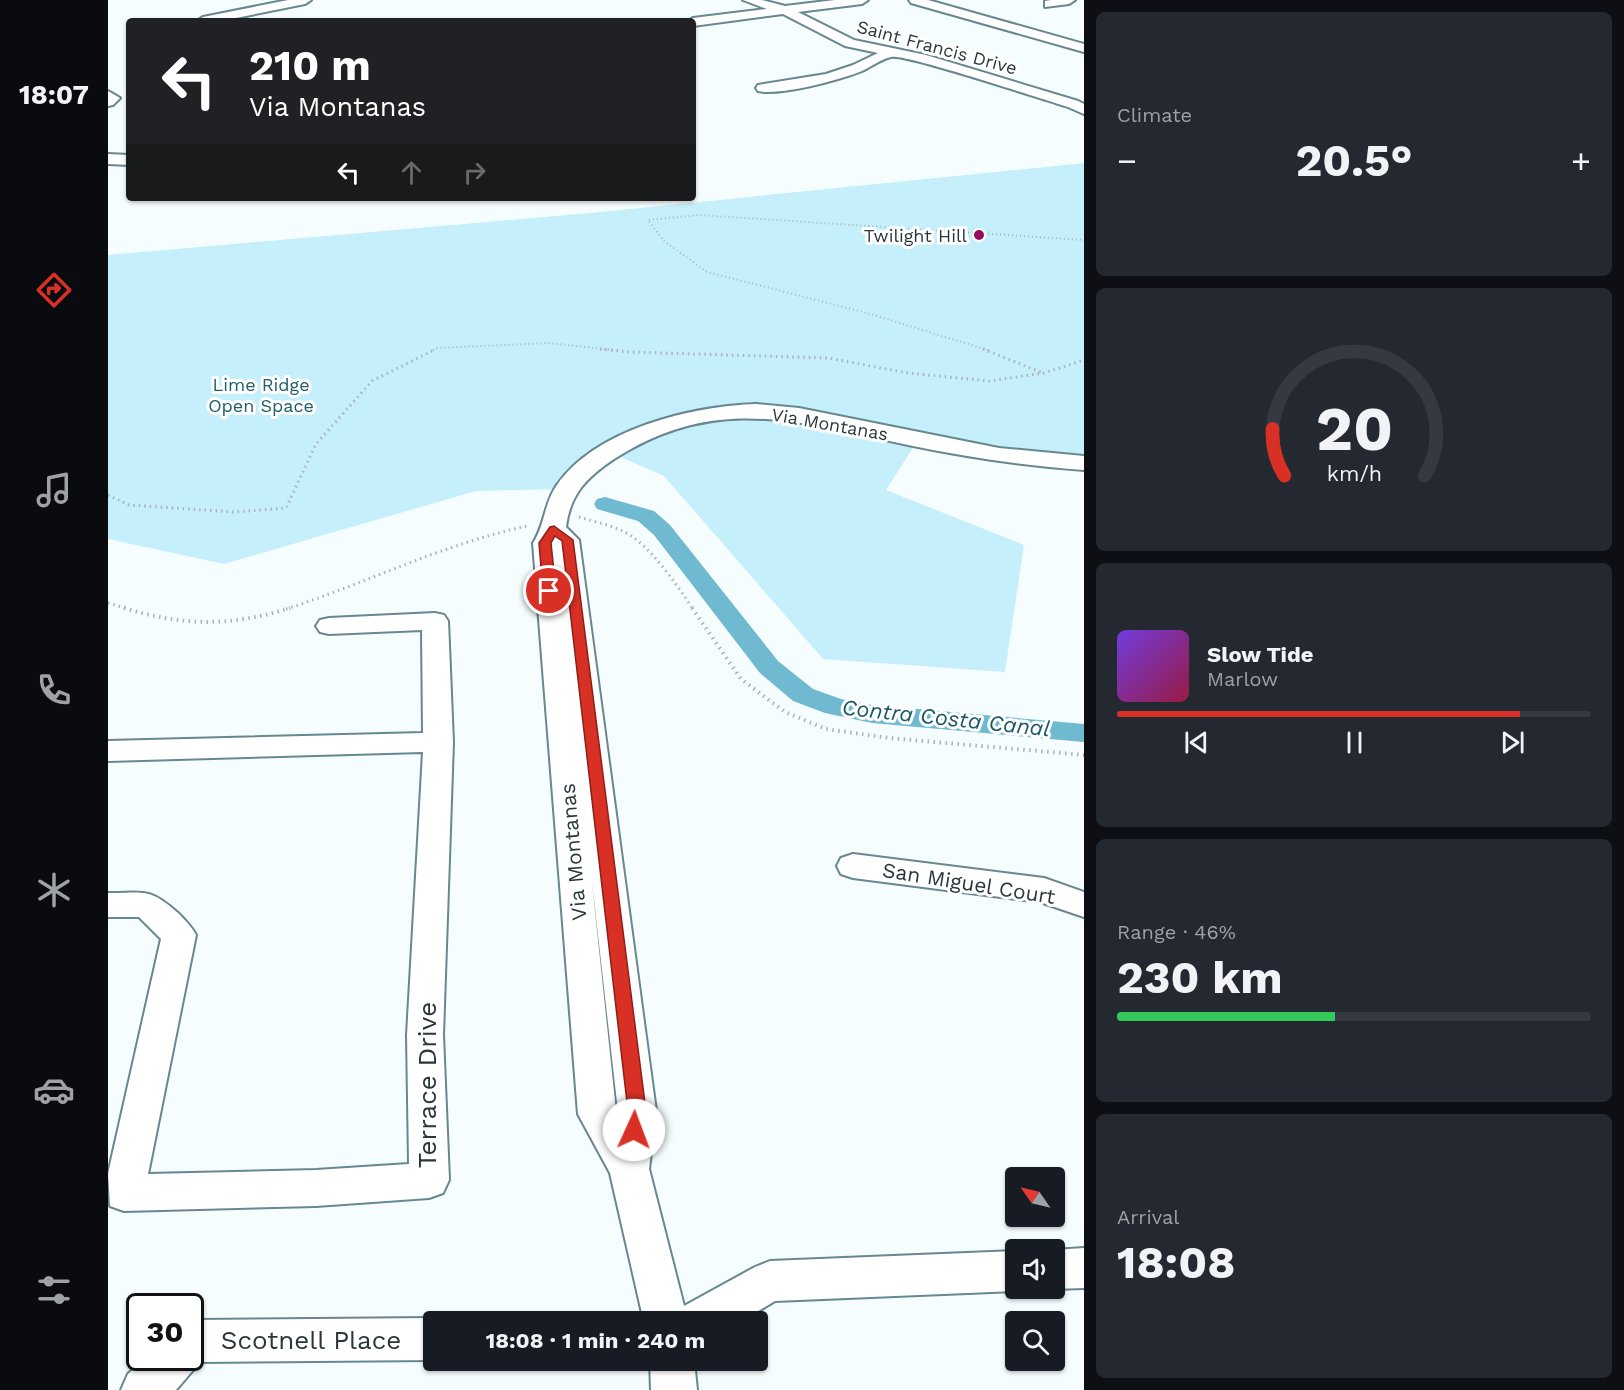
<!DOCTYPE html>
<meta charset="utf-8">
<style>
body{margin:0;font-family:"Work Sans",sans-serif;background:#242831;color:#f1f3f6;height:100vh;display:flex;flex-direction:column;font-size:22px;white-space:nowrap}
*{box-sizing:border-box;margin:0}
p{font-size:20px;color:#9ea1a6}
.icon{flex:none;width:33px;height:33px;fill:none;stroke:currentColor;stroke-width:2;stroke-linecap:round;stroke-linejoin:round}
.map{position:relative;flex:1;overflow:hidden}
.side{display:flex;flex-direction:column;gap:12px;padding:12px;background:#0d0f14;width:540px}
.side>*{flex:none}
.guide{position:absolute;left:18px;top:18px;width:570px;height:183px;border-radius:6px;box-shadow:0 2px 4px #0004;background:#202124;color:#fff;overflow:hidden}
.needle{width:39px;rotate:304deg}
.fabs{position:absolute;left:897px;top:1167px;display:grid;gap:12px}
.fabs a{display:grid;place-items:center;width:60px;height:60px;border-radius:6px;background:#171b24;box-shadow:0 2px 4px #0004;font-size:30px}
.speed{position:absolute;left:18px;top:1293px;display:flex;gap:12px;font-size:30px;font-weight:700;text-align:center}
.speed>*{display:grid;place-content:center;width:78px;height:78px;border-radius:50%;background:#171b24;box-shadow:0 2px 4px #0004;line-height:1}
.speed .limit{border:3px solid #111;border-radius:9px;background:#fff;color:#111}
.pin{position:absolute;display:grid;place-items:center;width:51px;height:51px;color:#fff;margin:-26px;border:3px solid #fff;border-radius:50%;box-shadow:0 2px 6px #0007}
.me{position:absolute;width:66px;margin:-33px;rotate:2deg;stroke-linejoin:round;filter:drop-shadow(0 0 4px #0008)}
.turn{display:flex;align-items:center;gap:21px;height:126px;padding:0 24px;font-size:27px}
.turn .icon{width:78px;height:78px;stroke-width:2.5}
.turn b{display:block;font-size:42px;line-height:51px}
.lanes{display:flex;align-items:center;height:57px;padding:0 24px;background:#0003;justify-content:center;gap:30px;direction:ltr}
.lanes .off{opacity:.35}
.big{font-size:45px;font-weight:700;line-height:1.1}
.side .widget{flex:1;display:flex;flex-direction:column;justify-content:center;gap:9px;min-width:0;padding:0 21px;border-radius:9px;background:#242831}
.side .dial{align-items:center;gap:0}
.dial svg{height:156px;overflow:visible;fill:none;stroke:#363941;stroke-width:7;stroke-linecap:round;text-anchor:middle}
.dial text{fill:#f1f3f6;stroke:none}
.song{display:flex;align-items:center;gap:18px}
.cover{width:72px;height:72px;border-radius:9px;background:linear-gradient(135deg,hsl(260 70% 55%),hsl(340 70% 35%))}
.played{height:6px;border-radius:3px;background:linear-gradient(90deg,#d93025 85%,#363941 85%)}
.keys{display:flex;justify-content:space-around;direction:ltr}
.heat{display:flex;justify-content:space-between;align-items:center;font-size:33px;direction:ltr}
.charge{height:9px;border-radius:4px;background:linear-gradient(90deg,#34c759 46%,#363941 0)}
.trip{position:absolute;left:315px;top:1311px;width:345px;height:60px;border-radius:6px;background:#171b24;box-shadow:0 2px 4px #0004;font-weight:700;line-height:60px;text-align:center}
main{display:flex;flex:1;min-height:0}
.menu{display:flex;flex-direction:column;width:108px;justify-content:space-around;align-items:center;background:#090b0e;color:#9ea1a6}
.menu .icon{width:42px;height:42px}
.menu .active{color:#d93025}
.menu b{font-size:27px;color:#f1f3f6}
.map>svg:first-child{display:block}
.green{fill:#c6effc}
.lines{fill:none;stroke-linecap:round;stroke-linejoin:round}
.canal{fill:#6fbad0;fill-rule:evenodd}
.minor-casing{stroke:#678791;stroke-width:4}
.path-far2{stroke:#a9b3b6;stroke-width:2;stroke-dasharray:1 3;stroke-linecap:butt}
.path-far1{stroke:#a9b3b6;stroke-width:3;stroke-dasharray:1.5 4;stroke-linecap:butt}
.path{stroke:#a9b3b6;stroke-width:4;stroke-dasharray:1.5 4.5;stroke-linecap:butt}
.minor{fill:#fff;fill-rule:evenodd}
.route{fill:#d93025;stroke:#8d1f18;stroke-width:1.5}
.poi-dot{fill:#9a0a5a;stroke:#fff;stroke-width:2}
.labels{text-anchor:middle;dominant-baseline:central;stroke-width:6;stroke-linejoin:round;paint-order:stroke}
.far-street-label{font-size:18px;fill:#29373b;stroke:#fff}
.far-poi-label{font-size:18px;fill:#29373b;stroke:#fff;text-anchor:end}
.far-park-label{font-size:18px;fill:#205d6d;stroke:#fff}
.street-label{font-size:21px;fill:#29373b;stroke:#fff}
.water-label{font-size:22px;font-style:italic;fill:#185767;stroke:#fff}
.near-street-label{font-size:26px;fill:#29373b;stroke:#fff}
</style>
<main>
<nav class="menu">
<b>18:07</b>
<svg class="icon active" aria-label="directions" viewBox="0 0 24 24"><path d="M12 3l9 9-9 9-9-9zM9 14v-3h6M13 9l2 2-2 2"/></svg>
<svg class="icon" aria-label="music" viewBox="0 0 24 24"><path d="M9 18V5l10-2v13"/><circle cx="6" cy="18" r="3"/><circle cx="16" cy="16" r="3"/></svg>
<svg class="icon" aria-label="phone" viewBox="0 0 24 24"><path d="M5 4h4l2 5-3 2q2 4 5 5l2-3 5 2v4C11 20 4 13 5 4z"/></svg>
<svg class="icon" aria-label="climate" viewBox="0 0 24 24"><path d="M12 3v18M4 7l16 10M4 17L20 7"/></svg>
<svg class="icon" aria-label="car" viewBox="0 0 24 24"><path d="M5 17H2v-5l4-1 3-4h7l3 4 3 1v5h-3M9 17h6M6 11h13"/><circle cx="7" cy="17" r="2"/><circle cx="17" cy="17" r="2"/></svg>
<svg class="icon" aria-label="filters" viewBox="0 0 24 24"><path d="M4 7h16M4 17h16"/><circle cx="9" cy="7" r="2"/><circle cx="15" cy="17" r="2"/></svg>
</nav>
<div class="map">
<svg width="976" height="1390" viewBox="0 0 976 1390">
<rect width="100%" height="100%" fill="#f6fdff"/>
<path class="green" d="M976 163V463L810 440 778 490 916 545 897 672 715 659 556 476 501 452 456 489 368 491 116 564 0 539V255L482 213Z"/>
<g class="lines">
<path class="canal" d="M497 497 546 511 562 525 670 661 705 689 733 699 764 705 976 724V742L764 723 717 713 685 701 652 673 546 535 530 521 489 509 486 504 489 499Z"/>
<g class="minor-casing">
<path id="minor" d="M180 0H203L197 4 113 21H89L95 17Z
M635 0H654L677 6 727 0H760L754 4 690 12 746 40 818 55 970 101 976 104V114L960 107C936 100 796 53 783 57 773 59 763 67 754 71 732 80 672 96 650 91L648 88 650 85 718 74 745 65 770 53 737 46 675 14 585 26V21H580L585 18 659 9Z
M801 0H820L976 44V52L803 3Z
M943 0H967L961 4 937 7V1Z
M0 91 12 98 5 105 0 106Z
M0 154 21 155V165L0 164Z
M648 404 691 408 891 448 976 456V470C917 466 858 457 800 445 691 422 608 393 506 459 479 477 462 494 458 527L471 540 548 1111 541 1169 576 1306 647 1267 662 1261 908 1251V1288H914L908 1291 667 1301 632 1322H536L502 1173 470 1114 425 543C437 525 436 503 449 485 488 429 584 406 648 404ZM483 873 510 1111 509 1114 508 1111Z
M327 613 336 615 340 621 345 742 335 1035 341 1180 335 1193 321 1198 208 1206 16 1211 2 1206 0 1174 53 939 31 917H0V893C37 893 41 887 70 913 77 920 83 926 88 935L40 1174 208 1170 301 1164 299 1035 315 752 0 761V741L315 733 314 630 221 634 212 632 208 626 212 620 221 618Z
M745 854 936 878 976 892V917L932 902 745 878 733 874 729 866 733 858Z
M976 1248V1288L946 1289 945 1288V1250Z
M326 1318 336 1322H326V1360L92 1362 68 1390H13L20 1374 38 1358H82V1321L86 1320Z
M542 1360H586L589 1390H543Z"/>
</g>
<path class="path-far2" d="M325 350 329 348 441 343 505 350
M880 350 759 313 599 272 556 241 540 220 591 215 976 240"/>
<path class="path-far1" d="M492 349 521 352 720 358 800 373 881 381 936 373 976 360
M875 349 935 373
M0 495 21 505 127 512 178 508 208 444 264 381 328 349
M471 517C484 521 499 524 512 530 540 541 568 584 585 609
M0 603 21 609
M178 609C259 583 335 544 419 526"/>
<path class="path" d="M16 608C76 626 122 627 182 608
M584 608 633 679 677 712 718 729 781 738 976 755"/>
<use href="#minor" class="minor"/>
</g>
<path class="route" d="M446 526 465 540 538 1111 533 1136 526 1138 520 1136 517 1130 520 1111 454 541 447 536 443 543 448 591 441 594 435 591 431 543 442 527Z"/>
<circle class="poi-dot" cx="871" cy="235" r="6"/>
<g class="labels">
<g class="far-street-label">
<text transform="translate(829 47) rotate(15)">Saint Francis Drive</text>
<text transform="translate(722 424) rotate(10)">Via Montanas</text>
</g>
<g class="far-poi-label">
<text x="859" y="235">Twilight Hill</text>
</g>
<g class="far-park-label">
<text x="153" y="384">Lime Ridge<tspan x="153" dy="21">Open Space</tspan></text>
</g>
<g class="street-label">
<text transform="translate(465 852) rotate(-95)">Via Montanas</text>
<text transform="translate(861 883) rotate(9)">San Miguel Court</text>
</g>
<g class="water-label">
<text transform="translate(838 718) rotate(6)">Contra Costa Canal</text>
</g>
<g class="near-street-label">
<text transform="translate(319 1085) rotate(-90)">Terrace Drive</text>
<text x="203" y="1340">Scotnell Place</text>
</g>
</g>
</svg>
<div class="fabs">
<a><svg class="needle" viewBox="-14 -14 28 28"><path d="M0-13l5 13h-10z" fill="#e53935"/><path d="M0 13l5-13h-10z" fill="#9ea1a6"/></svg></a>
<a><svg class="icon" aria-label="sound" viewBox="0 0 24 24"><path d="M4 9h4l5-4v14l-5-4H4zM17 9q2 3 0 6"/></svg></a>
<a><svg class="icon" aria-label="search" viewBox="0 0 24 24"><circle cx="10" cy="10" r="6"/><path d="M15 15l6 6"/></svg></a>
</div>
<div class="speed"><div class="limit">30</div></div>
<div class="pin" style="left:441px;top:591px;background:#d93025"><svg class="icon" aria-label="arrive" viewBox="0 0 24 24"><path d="M6 21V4h12l-3 4 3 4H6"/></svg></div>
<svg class="me" style="left:526px;top:1130px" viewBox="-20 -20 40 40"><circle r="19" fill="#fff"/><path d="M0-13L10 11 0 6-10 11z" fill="#d93025"/></svg>
<div class="trip">18:08 · 1 min · 240 m</div>
<div class="guide">
<div class="turn"><svg class="icon" aria-label="left" viewBox="0 0 24 24"><path d="M17 20v-9H6M10 6l-5 5 5 5"/></svg><div><b>210 m</b>Via Montanas</div></div>
<div class="lanes"><svg class="icon" aria-label="left" viewBox="0 0 24 24"><path d="M17 20v-9H6M10 6l-5 5 5 5"/></svg><svg class="icon off" aria-label="ahead" viewBox="0 0 24 24"><path d="M12 20V5M6 11l6-6 6 6"/></svg><svg class="icon off" aria-label="right" viewBox="0 0 24 24"><path d="M7 20v-9h11M14 6l5 5-5 5"/></svg></div>
</div>
</div>
<section class="side">
<div class="widget"><p>Climate</p>
<div class="heat"><a>−</a><b class="big">20.5°</b><a>+</a></div>
</div>
<div class="widget dial"><svg viewBox="0 0 100 80">
<path d="M14 69A42 42 0 1 1 86 69"/>
<path d="M14 69A42 42 0 0 1 8 45" stroke="#d93025"/>
<text x="50" y="56" font-size="32" font-weight="700">20</text>
<text x="50" y="72" font-size="11">km/h</text>
</svg></div>
<div class="widget">
<div class="song"><i class="cover"></i><div><b>Slow Tide</b><p>Marlow</p></div></div>
<div class="played"></div>
<div class="keys"><svg class="icon" aria-label="previous" viewBox="0 0 24 24"><path d="M18 5L8 12l10 7zM5 5v14"/></svg><svg class="icon" aria-label="pause" viewBox="0 0 24 24"><path d="M8 5v14M16 5v14"/></svg><svg class="icon" aria-label="next" viewBox="0 0 24 24"><path d="M6 5l10 7-10 7zM19 5v14"/></svg></div>
</div>
<div class="widget"><p>Range · 46%</p><b class="big">230 km</b><div class="charge"></div></div>
<div class="widget"><p>Arrival</p><b class="big">18:08</b></div>
</section>
</main>
